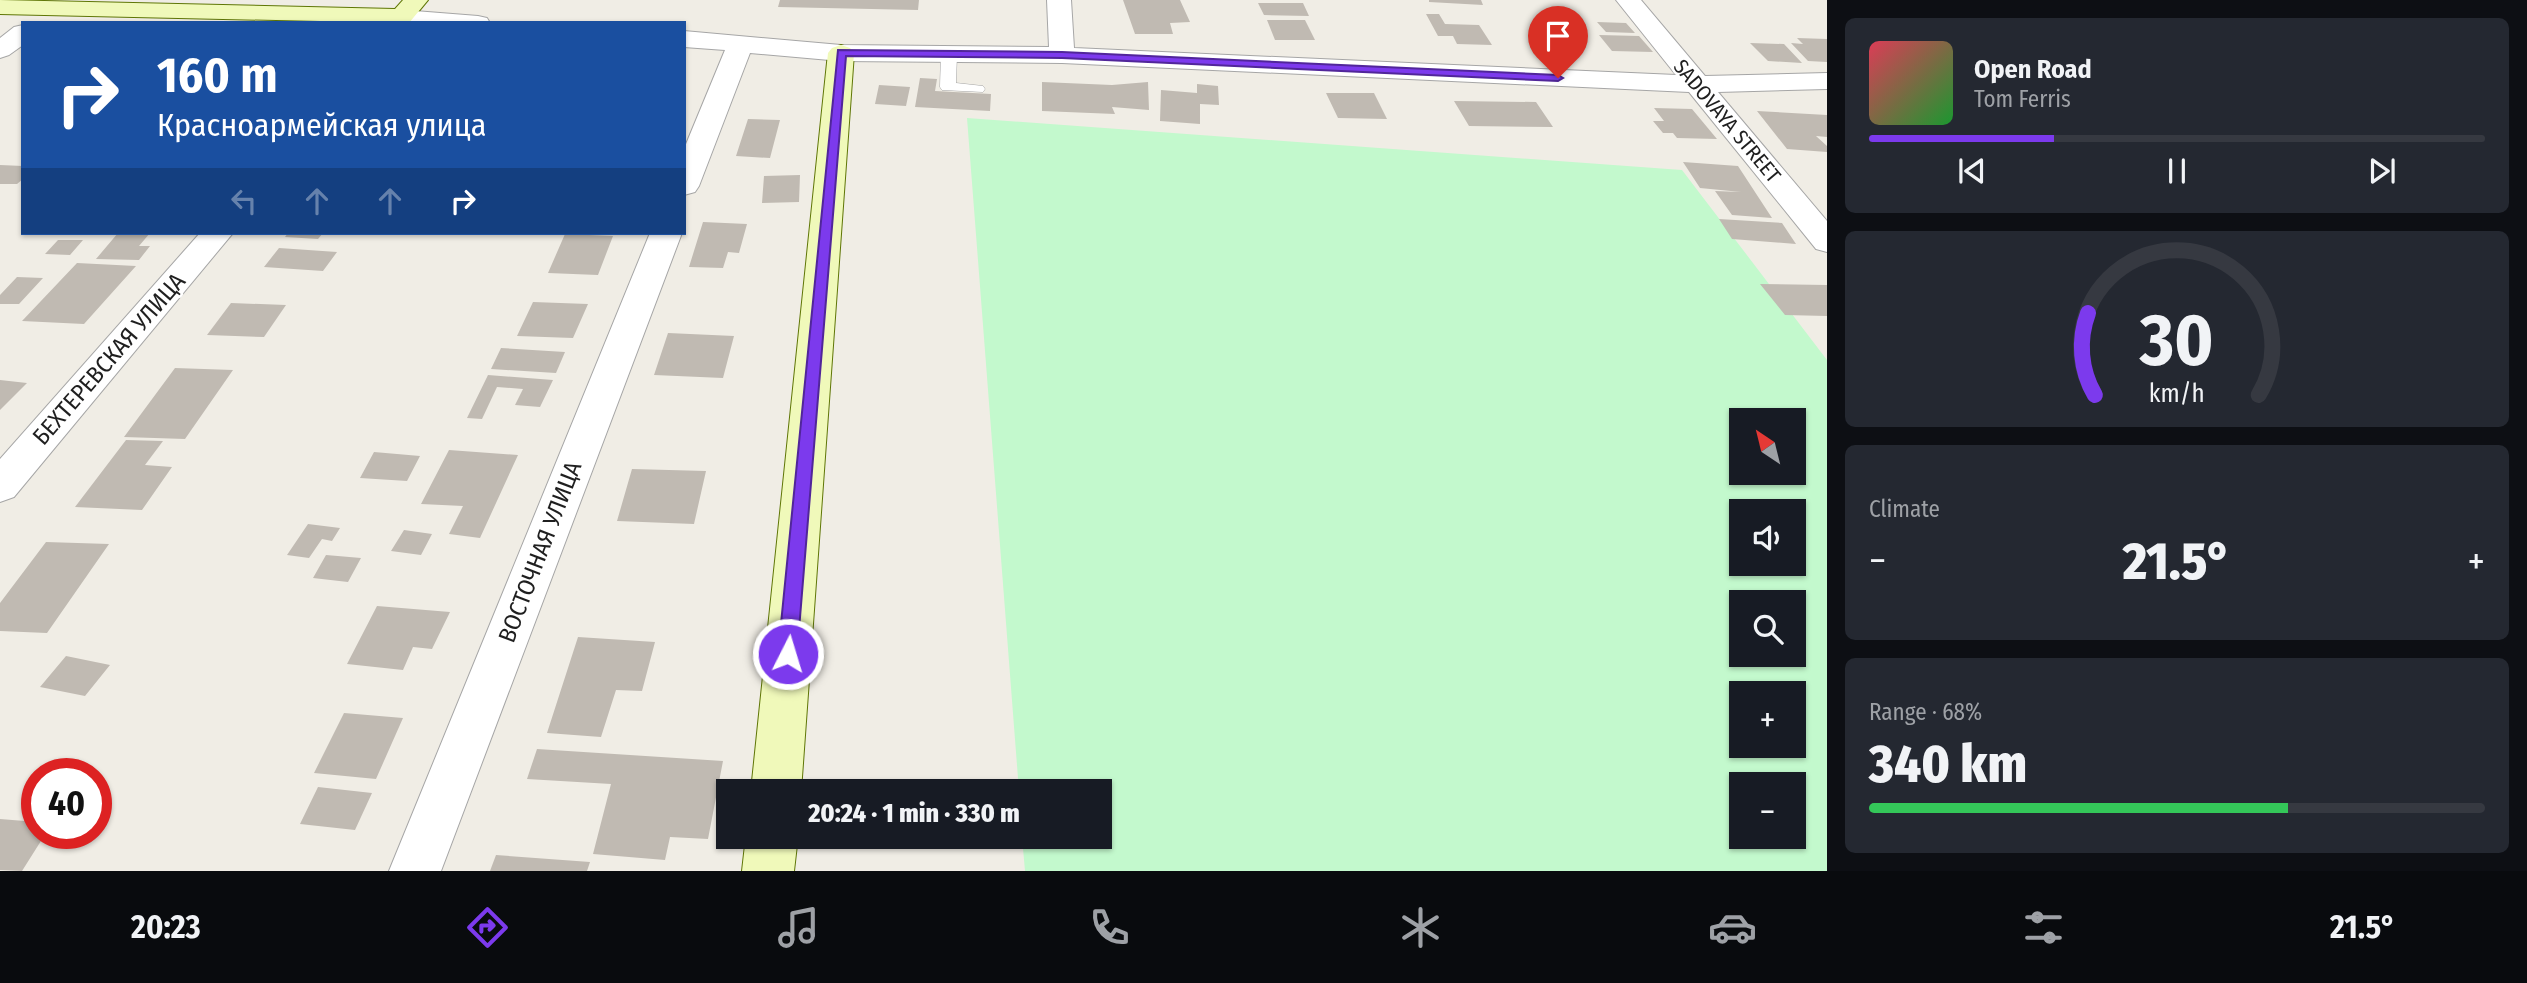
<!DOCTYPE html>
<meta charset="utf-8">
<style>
body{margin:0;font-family:"Fira Sans Condensed",sans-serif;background:#242831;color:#f1f3f6;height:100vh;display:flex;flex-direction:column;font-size:26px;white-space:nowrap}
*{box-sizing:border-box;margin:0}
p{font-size:23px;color:#9ea1a6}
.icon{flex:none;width:38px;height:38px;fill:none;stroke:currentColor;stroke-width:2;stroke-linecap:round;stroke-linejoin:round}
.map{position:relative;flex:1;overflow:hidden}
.side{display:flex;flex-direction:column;gap:18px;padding:18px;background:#0d0f14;width:700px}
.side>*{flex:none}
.banner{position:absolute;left:21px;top:21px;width:665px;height:214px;border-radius:0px;box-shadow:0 2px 5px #0004;background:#1a4fa0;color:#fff;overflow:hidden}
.needle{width:46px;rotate:325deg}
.fabs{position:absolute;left:1729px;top:408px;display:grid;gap:14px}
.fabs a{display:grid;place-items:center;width:77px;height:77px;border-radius:0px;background:#171b24;box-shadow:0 2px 5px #0004;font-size:35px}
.speed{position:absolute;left:21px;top:758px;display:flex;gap:14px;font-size:35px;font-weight:700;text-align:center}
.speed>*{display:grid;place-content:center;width:91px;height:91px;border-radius:50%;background:#171b24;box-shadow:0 2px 5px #0004;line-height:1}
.speed .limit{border:10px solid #d22;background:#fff;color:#111}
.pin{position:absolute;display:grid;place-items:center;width:60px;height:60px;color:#fff;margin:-72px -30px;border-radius:50% 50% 50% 0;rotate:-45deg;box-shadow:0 0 7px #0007}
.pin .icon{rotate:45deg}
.me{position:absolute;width:77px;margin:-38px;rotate:5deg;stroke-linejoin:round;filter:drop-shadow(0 0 5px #0008)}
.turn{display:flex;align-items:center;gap:24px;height:147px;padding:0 21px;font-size:32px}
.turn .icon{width:91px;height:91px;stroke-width:2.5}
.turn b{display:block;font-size:49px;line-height:60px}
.lanes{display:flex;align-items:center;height:66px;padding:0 21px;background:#0003;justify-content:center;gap:35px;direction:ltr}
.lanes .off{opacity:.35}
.big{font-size:52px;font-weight:800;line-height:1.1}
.side .card{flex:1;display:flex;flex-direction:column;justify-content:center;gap:10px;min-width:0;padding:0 24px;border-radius:10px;background:#242831}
.side .dial{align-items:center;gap:0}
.dial svg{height:182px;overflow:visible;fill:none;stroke:#363941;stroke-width:7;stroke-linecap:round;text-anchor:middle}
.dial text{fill:#f1f3f6;stroke:none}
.song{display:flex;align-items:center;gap:21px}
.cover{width:84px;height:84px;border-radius:10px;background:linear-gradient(135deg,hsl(350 70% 55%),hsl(130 70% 35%))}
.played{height:7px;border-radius:4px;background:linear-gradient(90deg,#7c3aed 30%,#363941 30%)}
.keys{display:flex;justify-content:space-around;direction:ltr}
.heat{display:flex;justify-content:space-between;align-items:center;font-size:38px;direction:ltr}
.charge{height:10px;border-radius:5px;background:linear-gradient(90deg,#34c759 68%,#363941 0)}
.trip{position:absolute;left:716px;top:779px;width:396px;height:70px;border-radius:0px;background:#171b24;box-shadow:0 2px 5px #0004;font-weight:800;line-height:70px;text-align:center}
.menu{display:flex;height:112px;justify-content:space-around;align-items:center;background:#090b0e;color:#9ea1a6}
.menu .icon{width:49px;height:49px}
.menu .selected{color:#7c3aed}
.menu b{font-size:32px;color:#f1f3f6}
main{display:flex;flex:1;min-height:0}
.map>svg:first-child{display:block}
.park{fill:#c3f9cd;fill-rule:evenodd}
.building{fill:#c0bab2}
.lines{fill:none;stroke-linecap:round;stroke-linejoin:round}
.lane-casing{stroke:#a6a6a6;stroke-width:1}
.street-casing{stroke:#a6a6a6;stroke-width:2}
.secondary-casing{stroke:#5f7606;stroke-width:2}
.lane{fill:#fff;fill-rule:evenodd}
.street{fill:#fff;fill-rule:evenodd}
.secondary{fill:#f0f9ba;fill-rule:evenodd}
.route{fill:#7c3aed;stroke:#51269a;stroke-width:2}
.labels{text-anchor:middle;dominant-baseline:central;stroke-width:5;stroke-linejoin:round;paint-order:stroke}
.far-street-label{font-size:21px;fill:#1f1f1f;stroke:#fff}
.street-label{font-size:24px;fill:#1f1f1f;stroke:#fff}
</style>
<main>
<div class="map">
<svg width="1827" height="871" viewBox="0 0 1827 871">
<rect width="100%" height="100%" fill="#f0ede5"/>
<path class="park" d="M967 118 1682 170 1827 360V871H1025L1022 837 1099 836V791H1019ZM1741 420H1794V472H1741ZM1741 511H1794V564H1741ZM1741 602H1794V654H1741ZM1741 693H1794V746H1741ZM1741 784H1794V836H1741Z"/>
<path class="building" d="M780 0H919L918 10 778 7Z
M1123 0H1180L1190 22 1170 23 1173 34H1135Z
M1429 0H1481L1483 5 1429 2Z
M1258 3H1303L1309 16 1264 15Z
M1426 14H1439L1445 24 1479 25 1492 45 1457 44 1453 36H1438Z
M1267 20H1305L1315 40H1275Z
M1597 22 1626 23 1635 33 1606 32Z
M1599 35 1639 36 1653 52 1612 51Z
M1797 38 1827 39V62L1808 61 1791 43 1803 44Z
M1750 43 1784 44 1802 63 1768 61Z
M920 78 937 79 935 91 991 94 990 111 915 107Z
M1042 82 1112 85 1148 82 1149 110 1112 107 1115 114 1042 111Z
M1197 84 1218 86 1219 105 1200 104V124L1160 121 1161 90 1197 93Z
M879 85 910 87 906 106 875 104Z
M1326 93H1374L1387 119 1338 118Z
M1454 101 1536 102 1553 127 1469 126Z
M1654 108 1692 109 1717 139 1677 138 1673 133H1663L1653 121H1664Z
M1757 111 1827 115V137L1816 136 1827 146V152L1787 149Z
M748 119 780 120 770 158 736 156Z
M1683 162 1738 166 1772 218 1732 215 1715 191 1741 192 1700 188Z
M0 165 23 166V179L17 184H0Z
M800 175 799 202 762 203 764 176Z
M1719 219 1782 223 1796 244 1732 239Z
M703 222 747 224 739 253 728 252 723 268 689 267Z
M118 233H150L139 246H150L139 260 96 259Z
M288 233H323L318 239 285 237Z
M565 234 613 236 598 275 548 273Z
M58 240H83L70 255 45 254Z
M279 248 337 252 323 271 264 267Z
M77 263 136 266 84 324 22 321Z
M17 277 43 278 19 304H0V295Z
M1760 284 1827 285V316L1785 315Z
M533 302 588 304 573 338 517 336Z
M231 303 286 305 264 337 207 335Z
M668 333 734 336 723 378 654 375Z
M501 348 565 352 556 373 491 369Z
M175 368 233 370 185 439 124 437Z
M488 375 553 380 540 407 515 405 523 389 497 387 482 419 467 418Z
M0 380 27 383 0 410Z
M126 440 163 441 145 465 172 467 142 510 75 507Z
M449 450 518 455 480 538 449 534 463 506 421 504Z
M374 452 420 456 407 481 360 478Z
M632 469 706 471 694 524 617 521Z
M308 524 340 528 332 541 322 539 309 558 287 555Z
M404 530 432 534 421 555 391 551Z
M46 542 109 544 47 633 0 631V603Z
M326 555 361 558 348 582 313 578Z
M377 606 450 612 432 649 413 647 403 670 347 664Z
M578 637 655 642 642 691 616 690 601 737 547 733Z
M66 656 110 665 85 696 40 687Z
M344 713 403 718 376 779 314 773Z
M537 749 723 761 708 839 670 837 665 860 593 854 611 784 527 779Z
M318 787 372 793 355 830 300 824Z
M0 819 37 822V833H46L22 871 0 870Z
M496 855 590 862 587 871H490Z"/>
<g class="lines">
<g class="lane-casing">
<path id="lane" d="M949 49 957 54 956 83 983 86 985 89 983 92 942 90 940 87 941 54Z"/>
</g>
<g class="street-casing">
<path id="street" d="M1047 0H1071L1074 48 1676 75 1616 0H1641L1705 76 1827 73V89L1718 92 1827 221V252L1816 249 1689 92 1062 63 841 61 750 53 699 186 695 192 684 195V149L725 50 684 47V31L841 45 1049 47Z
M402 10 478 16 487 18 490 23H385L393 12Z
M23 25V45L9 55 0 58V38L14 27Z
M200 233H233L14 497 0 502V459Z
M650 233H682L441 871H389Z"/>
</g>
<g class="secondary-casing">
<path id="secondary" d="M0 0 395 9 403 0H428L409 23 0 14Z
M841 45 850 48 854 53 801 791H751L828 53 832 48Z
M746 836H798L794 871H742Z"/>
</g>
<use href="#lane" class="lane"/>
<use href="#street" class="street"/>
<use href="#secondary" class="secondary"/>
</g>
<path class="route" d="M838 50 1062 52 1558 75 1563 78 1558 81 1062 58 846 56 797 654 795 660 788 663 781 660 778 654Z"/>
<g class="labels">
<g class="far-street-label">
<text transform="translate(1727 121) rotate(50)">SADOVAYA STREET</text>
</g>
<g class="street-label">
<text transform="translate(109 359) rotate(-49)">БЕХТЕРЕВСКАЯ УЛИЦА</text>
<text transform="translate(540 552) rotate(-69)">ВОСТОЧНАЯ УЛИЦА</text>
</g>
</g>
</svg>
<div class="fabs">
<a><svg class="needle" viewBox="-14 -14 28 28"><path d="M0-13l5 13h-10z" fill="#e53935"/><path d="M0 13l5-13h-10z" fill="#9ea1a6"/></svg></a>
<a><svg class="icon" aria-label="sound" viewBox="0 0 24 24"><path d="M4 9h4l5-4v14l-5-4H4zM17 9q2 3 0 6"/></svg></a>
<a><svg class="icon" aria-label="search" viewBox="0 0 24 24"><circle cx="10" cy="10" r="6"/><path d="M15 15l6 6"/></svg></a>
<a>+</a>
<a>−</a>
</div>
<div class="speed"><div class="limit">40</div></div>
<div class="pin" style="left:1558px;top:78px;background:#d93025"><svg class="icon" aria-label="arrive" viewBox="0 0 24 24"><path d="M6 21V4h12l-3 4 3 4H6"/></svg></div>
<svg class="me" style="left:788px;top:654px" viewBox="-20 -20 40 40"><circle r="17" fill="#7c3aed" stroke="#fff" stroke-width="3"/><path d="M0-11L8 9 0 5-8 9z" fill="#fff"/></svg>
<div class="trip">20:24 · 1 min · 330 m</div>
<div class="banner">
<div class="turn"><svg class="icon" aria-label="right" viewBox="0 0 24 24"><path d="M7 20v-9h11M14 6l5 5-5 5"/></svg><div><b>160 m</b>Красноармейская улица</div></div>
<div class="lanes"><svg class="icon off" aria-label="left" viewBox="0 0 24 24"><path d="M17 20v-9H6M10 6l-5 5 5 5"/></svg><svg class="icon off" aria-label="ahead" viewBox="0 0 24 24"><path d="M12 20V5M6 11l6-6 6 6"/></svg><svg class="icon off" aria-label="ahead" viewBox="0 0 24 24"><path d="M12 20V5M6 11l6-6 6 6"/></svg><svg class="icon" aria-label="right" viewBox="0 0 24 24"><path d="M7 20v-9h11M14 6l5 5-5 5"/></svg></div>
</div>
</div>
<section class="side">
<div class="card">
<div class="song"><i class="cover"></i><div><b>Open Road</b><p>Tom Ferris</p></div></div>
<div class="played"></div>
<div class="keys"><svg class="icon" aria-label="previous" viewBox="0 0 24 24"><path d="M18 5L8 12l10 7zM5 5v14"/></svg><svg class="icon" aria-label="pause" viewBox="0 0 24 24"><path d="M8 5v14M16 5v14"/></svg><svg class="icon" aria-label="next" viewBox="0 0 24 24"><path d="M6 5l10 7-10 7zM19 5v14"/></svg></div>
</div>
<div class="card dial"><svg viewBox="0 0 100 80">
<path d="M14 69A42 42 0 1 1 86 69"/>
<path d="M14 69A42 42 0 0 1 11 33" stroke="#7c3aed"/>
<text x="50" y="56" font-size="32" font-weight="700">30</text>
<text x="50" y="72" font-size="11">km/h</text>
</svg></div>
<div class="card"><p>Climate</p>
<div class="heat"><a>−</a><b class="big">21.5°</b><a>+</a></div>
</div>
<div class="card"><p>Range · 68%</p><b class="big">340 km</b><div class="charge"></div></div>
</section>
</main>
<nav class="menu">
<b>20:23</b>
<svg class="icon selected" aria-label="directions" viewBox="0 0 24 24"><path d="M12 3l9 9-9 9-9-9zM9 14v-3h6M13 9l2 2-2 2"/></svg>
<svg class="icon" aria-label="music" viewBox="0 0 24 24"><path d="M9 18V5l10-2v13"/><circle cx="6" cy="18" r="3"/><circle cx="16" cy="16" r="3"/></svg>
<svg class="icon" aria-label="phone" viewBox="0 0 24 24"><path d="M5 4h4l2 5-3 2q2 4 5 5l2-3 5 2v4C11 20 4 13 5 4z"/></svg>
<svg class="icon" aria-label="climate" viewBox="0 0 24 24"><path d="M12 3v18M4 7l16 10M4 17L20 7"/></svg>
<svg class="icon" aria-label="car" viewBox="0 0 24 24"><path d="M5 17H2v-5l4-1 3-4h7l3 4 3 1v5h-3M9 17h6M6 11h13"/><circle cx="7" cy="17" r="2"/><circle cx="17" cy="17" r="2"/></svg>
<svg class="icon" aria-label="filters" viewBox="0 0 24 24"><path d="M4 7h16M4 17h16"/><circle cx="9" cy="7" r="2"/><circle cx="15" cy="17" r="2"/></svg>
<b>21.5°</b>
</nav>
